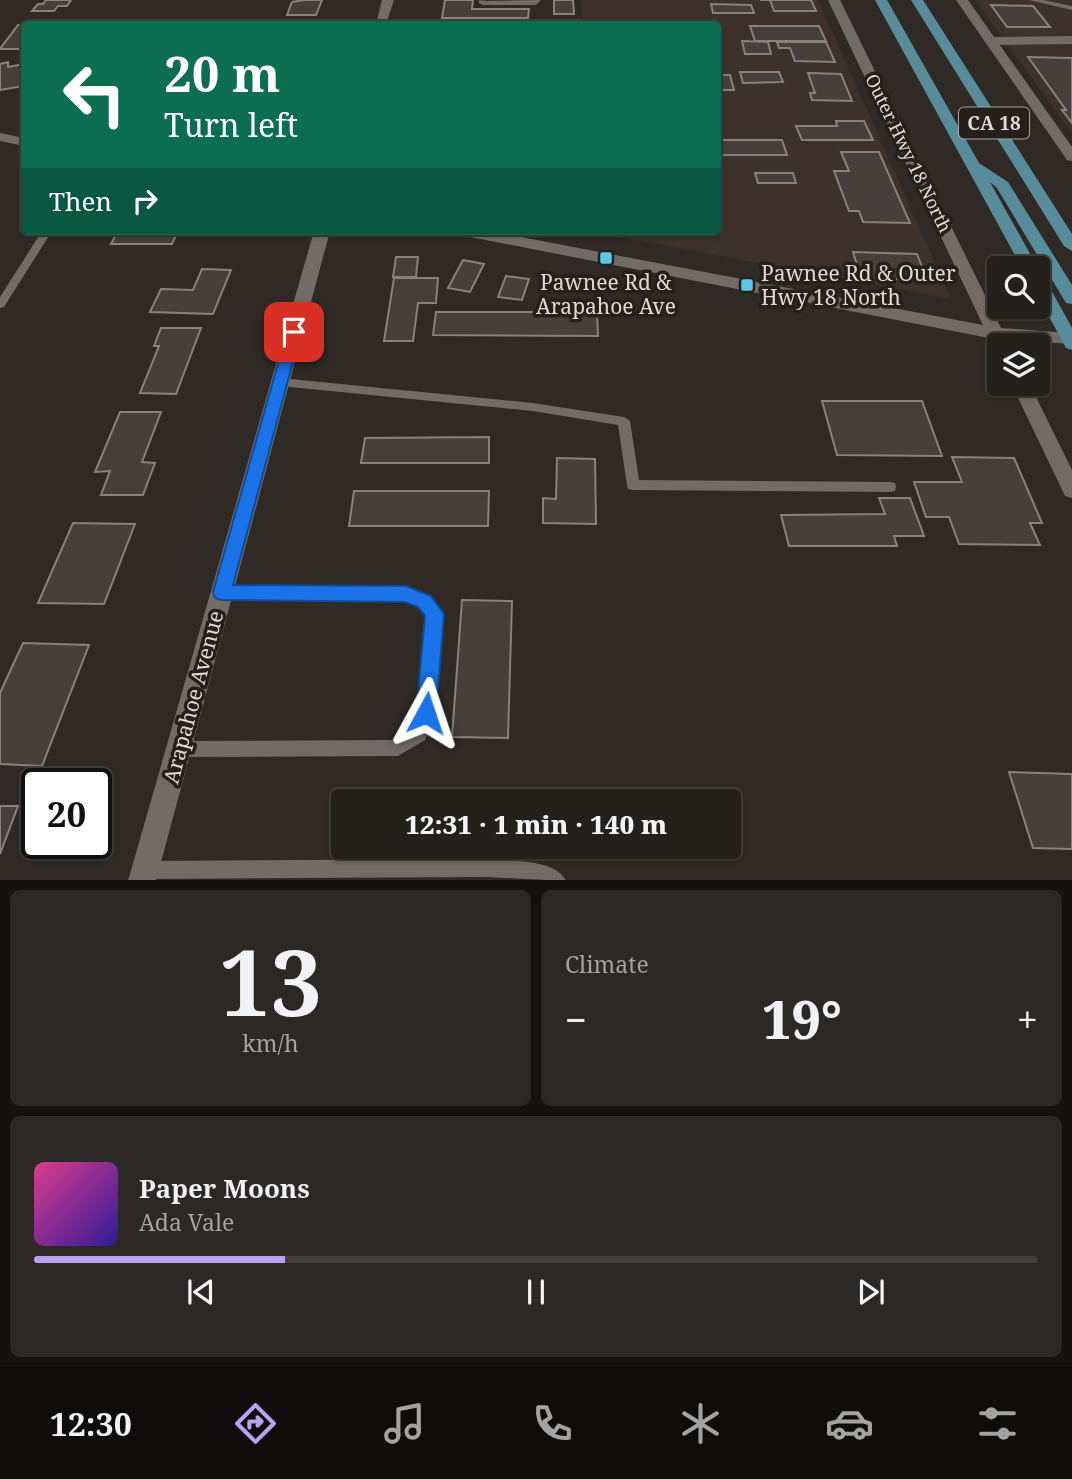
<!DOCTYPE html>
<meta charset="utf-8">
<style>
body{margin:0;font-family:"Noto Serif",serif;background:#2c2825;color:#f1f3f6;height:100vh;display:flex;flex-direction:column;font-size:26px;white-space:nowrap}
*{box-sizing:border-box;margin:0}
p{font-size:23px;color:#a3a3a3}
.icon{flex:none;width:38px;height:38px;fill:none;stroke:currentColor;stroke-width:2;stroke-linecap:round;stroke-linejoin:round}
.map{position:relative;height:880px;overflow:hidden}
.sheet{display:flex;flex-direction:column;gap:10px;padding:10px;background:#14120f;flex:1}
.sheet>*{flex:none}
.banner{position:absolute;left:21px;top:21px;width:700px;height:214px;border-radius:7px;box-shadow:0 2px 5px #0004,0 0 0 2px #413e3b;background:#0b6e4f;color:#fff;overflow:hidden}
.fabs{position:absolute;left:987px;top:256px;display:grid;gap:14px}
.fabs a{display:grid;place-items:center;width:63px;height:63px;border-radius:7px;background:#24201c;box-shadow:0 2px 5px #0004,0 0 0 2px #413e3b;font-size:35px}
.speed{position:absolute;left:21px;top:768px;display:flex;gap:14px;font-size:35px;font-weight:700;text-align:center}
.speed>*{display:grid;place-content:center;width:91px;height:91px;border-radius:50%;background:#24201c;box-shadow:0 2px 5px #0004,0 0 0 2px #413e3b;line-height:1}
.speed .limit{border:4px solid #111;border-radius:10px;background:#fff;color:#111}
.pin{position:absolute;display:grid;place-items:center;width:60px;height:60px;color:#fff;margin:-30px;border-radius:14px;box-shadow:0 4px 10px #0006}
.me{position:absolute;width:77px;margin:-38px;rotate:5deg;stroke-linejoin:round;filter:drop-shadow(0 0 5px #0008)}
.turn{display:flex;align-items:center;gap:24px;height:147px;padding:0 28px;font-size:32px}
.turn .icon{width:91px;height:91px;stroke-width:2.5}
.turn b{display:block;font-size:49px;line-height:60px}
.then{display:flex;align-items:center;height:66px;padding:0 28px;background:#0003;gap:14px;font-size:26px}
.big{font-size:52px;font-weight:800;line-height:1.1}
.sheet .tile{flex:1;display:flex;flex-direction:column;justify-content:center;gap:10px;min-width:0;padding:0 24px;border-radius:10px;background:#2c2825}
.sheet .dial{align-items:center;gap:0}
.dial b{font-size:91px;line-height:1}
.song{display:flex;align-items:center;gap:21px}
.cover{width:84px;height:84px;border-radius:10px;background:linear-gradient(135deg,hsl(330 70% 55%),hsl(250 70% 35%))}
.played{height:7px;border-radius:4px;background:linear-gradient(90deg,#bca0f2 25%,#413e3b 25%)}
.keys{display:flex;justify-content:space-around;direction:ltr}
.heat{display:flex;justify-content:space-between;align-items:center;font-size:38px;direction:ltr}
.sheet .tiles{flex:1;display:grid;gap:10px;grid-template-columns:1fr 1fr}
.tile:last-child{grid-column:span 2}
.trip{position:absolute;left:331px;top:789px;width:410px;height:70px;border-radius:7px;background:#24201c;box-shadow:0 2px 5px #0004,0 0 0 2px #413e3b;font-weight:800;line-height:70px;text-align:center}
.tab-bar{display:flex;height:112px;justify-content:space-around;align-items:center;background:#0e0d0b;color:#a3a3a3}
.tab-bar .icon{width:49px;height:49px}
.tab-bar .selected{color:#bca0f2}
.tab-bar b{font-size:32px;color:#f1f3f6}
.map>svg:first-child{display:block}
.built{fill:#3d312a}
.building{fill:#463f3b;stroke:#89817c;stroke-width:2}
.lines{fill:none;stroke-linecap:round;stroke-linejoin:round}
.service{fill:#726b66;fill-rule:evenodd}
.minor{fill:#726b66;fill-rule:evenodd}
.tertiary{fill:#726b66;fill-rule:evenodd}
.primary{fill:#598c9b;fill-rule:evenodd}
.route{fill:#1a73e8;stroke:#114b97;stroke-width:2}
.poi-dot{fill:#5dc7e8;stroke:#26201c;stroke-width:2.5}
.labels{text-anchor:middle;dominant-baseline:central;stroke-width:7;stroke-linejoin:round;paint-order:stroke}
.far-street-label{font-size:18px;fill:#dedad7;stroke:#26201c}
.shield{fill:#26201c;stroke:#a7a29f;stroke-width:2}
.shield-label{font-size:19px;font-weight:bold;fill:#dedad7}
.poi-label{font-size:21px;fill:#dedad7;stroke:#26201c;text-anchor:start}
.street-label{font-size:21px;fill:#dedad7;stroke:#26201c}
</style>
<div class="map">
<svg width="1072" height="881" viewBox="0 0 1072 881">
<rect width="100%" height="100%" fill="#302a26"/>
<path class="built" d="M581 0H818L951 299 599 233 718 231V24H583Z
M975 0H1072V133Z"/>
<path class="building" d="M46 0H71L67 6H58L54 11H32L38 4H43Z
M304 0H322L316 15H287L292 2Z
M445 0H473L472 9H529L528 18H442Z
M554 0H573L574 14H554Z
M760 0H811L816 11H774L770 0Z
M711 4 751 5 754 13H713Z
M991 5 1033 6 1050 27H1007Z
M440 23 577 24H440Z
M18 25H24V49H0Z
M750 26H819L826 41H755Z
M742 41 768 42 771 54H745Z
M777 42H826L835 62 795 61 790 48H779Z
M1028 57 1072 58V123L1062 110H1066Z
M8 62V67L24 64V86L0 90V64Z
M740 72H779L783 82 743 83Z
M808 73 841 74 852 101 812 100 810 93H815Z
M718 75H730L734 90H718Z
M836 121H864L873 140H802L796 126H837Z
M718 140H782L787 155H718Z
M841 152H879L910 223 863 222 859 211H849L834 171H849Z
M755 173H793L796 183H758Z
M118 231H178L172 244H111Z
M853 252 917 254 927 280 861 278Z
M396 257H418L416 277H393Z
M463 260 484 264 470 292 448 288Z
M202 269 231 270 213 314 150 312 161 289 193 290Z
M506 276 529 279 522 300 498 297Z
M394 278H438L436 303H418L413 341H384Z
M436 312H597L598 336 433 335Z
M161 328H201L176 394 140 393 159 346H154Z
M822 401H922L942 456 837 455Z
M120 412H161L142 462 155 463 143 495H101L110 471 95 472Z
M489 437V463H361L365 438Z
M952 457 1014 458 1042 523H1030L1040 545 959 544 949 517H926L914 482H962Z
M557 458 595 459 596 524 543 523V498L556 499Z
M354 491H489L488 526H349Z
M879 498H910L924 536H894L897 546H789L781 515 885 514Z
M73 523 135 524 104 604 38 603Z
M462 600 512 601 508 738 452 737Z
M23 643 89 645 42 766 0 764V693Z
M1009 772 1072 774V849L1033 848Z
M0 806H18L0 854Z"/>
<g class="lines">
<path class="service" d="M479 0 487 1 541 0 536 5H483L479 3Z
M1029 0H1043L1072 6V10Z
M42 231H52L4 307 0 308V297Z
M280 378 533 403 624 417 630 421 639 480 890 482 895 483 896 487 895 491 890 492 633 490 628 489 627 485 618 425 533 411 280 386 274 382Z
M222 586 406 588 430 598 442 614 434 713 425 740 398 756 179 757 173 755 171 749 173 743 179 741 396 740 413 730 418 713 428 616 420 606 405 600 222 598 217 596 215 592 217 588Z
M486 859C507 861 556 858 566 881L486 877 145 879 139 876 136 870 139 864 145 861Z"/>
<path class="minor" d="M382 0H394L386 24H376Z
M1072 36V44L990 45 984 41 990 37Z
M314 231H330L156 881H128Z"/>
<path class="tertiary" d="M828 0H840L1001 328 1069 333 1072 334V344L1006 340 998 345 992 343 989 338 465 236 457 231H489L983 325Z
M956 0H968L1072 147V161L1067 160Z
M0 133 24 138V146L0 141Z
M1011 383H1029L1072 470V498L1065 496Z"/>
<path class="primary" d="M875 0H887L979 163 1008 182 1072 285V304L1066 303 997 188 990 182 1038 268H1022Z
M911 0H923L1072 234V251L1064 246Z
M1038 276 1044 277 1072 328V350L1066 348 1038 296Z"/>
</g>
<path class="route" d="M294 327 301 332 233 585 406 586 431 596 444 614 436 713 433 719 426 722 419 719 416 713 425 616 418 607 405 602 222 600 215 598 213 592 287 332Z"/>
<g class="poi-dot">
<rect x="599" y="251" width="14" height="14" rx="3.5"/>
<rect x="740" y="278" width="14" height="14" rx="3.5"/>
</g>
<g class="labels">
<g class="far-street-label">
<text transform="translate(909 153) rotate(64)">Outer Hwy 18 North</text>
</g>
<rect class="shield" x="959" y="107.5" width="70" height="31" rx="5"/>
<g class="shield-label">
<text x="994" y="123">CA 18</text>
</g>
<g class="poi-label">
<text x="761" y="273">Pawnee Rd &amp; Outer<tspan x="761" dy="24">Hwy 18 North</tspan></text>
<text x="606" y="282" text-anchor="middle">Pawnee Rd &amp;<tspan x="606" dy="24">Arapahoe Ave</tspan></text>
</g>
<g class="street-label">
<text transform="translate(193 697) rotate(-75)">Arapahoe Avenue</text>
</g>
</g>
</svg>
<div class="fabs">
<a><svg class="icon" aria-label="search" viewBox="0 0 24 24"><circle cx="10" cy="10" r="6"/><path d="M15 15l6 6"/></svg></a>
<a><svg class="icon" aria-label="layers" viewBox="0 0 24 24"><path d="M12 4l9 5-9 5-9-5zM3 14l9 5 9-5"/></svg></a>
</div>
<div class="speed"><div class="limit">20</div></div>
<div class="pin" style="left:294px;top:332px;background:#d93025"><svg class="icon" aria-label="arrive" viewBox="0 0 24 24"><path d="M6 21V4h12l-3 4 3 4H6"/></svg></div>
<svg class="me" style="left:426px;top:713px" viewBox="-20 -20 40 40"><path d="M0-17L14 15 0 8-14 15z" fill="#1a73e8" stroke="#fff" stroke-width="4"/></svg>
<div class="trip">12:31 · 1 min · 140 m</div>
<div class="banner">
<div class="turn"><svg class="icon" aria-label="left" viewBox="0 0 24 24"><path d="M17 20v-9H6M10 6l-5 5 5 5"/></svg><div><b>20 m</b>Turn left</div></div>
<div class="then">Then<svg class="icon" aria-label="right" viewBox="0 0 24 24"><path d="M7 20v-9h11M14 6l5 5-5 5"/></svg></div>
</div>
</div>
<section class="sheet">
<div class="tiles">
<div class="tile dial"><b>13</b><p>km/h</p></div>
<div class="tile"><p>Climate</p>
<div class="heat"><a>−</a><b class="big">19°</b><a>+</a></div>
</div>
<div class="tile">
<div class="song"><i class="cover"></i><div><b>Paper Moons</b><p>Ada Vale</p></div></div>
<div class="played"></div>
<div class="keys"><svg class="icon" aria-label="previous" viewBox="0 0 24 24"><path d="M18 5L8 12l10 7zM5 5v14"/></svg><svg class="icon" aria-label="pause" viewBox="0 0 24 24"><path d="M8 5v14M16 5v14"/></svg><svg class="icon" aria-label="next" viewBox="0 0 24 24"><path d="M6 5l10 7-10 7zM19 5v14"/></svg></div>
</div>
</div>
</section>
<nav class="tab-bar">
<b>12:30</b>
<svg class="icon selected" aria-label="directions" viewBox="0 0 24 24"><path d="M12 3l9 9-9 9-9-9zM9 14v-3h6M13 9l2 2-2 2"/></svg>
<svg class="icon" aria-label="music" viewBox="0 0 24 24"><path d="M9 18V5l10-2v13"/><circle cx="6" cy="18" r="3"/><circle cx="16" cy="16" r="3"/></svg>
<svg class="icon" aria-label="phone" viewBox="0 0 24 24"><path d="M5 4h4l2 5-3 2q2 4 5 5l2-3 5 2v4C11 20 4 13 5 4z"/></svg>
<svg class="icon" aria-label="climate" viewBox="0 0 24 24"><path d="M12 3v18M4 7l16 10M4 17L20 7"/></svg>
<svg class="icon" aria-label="car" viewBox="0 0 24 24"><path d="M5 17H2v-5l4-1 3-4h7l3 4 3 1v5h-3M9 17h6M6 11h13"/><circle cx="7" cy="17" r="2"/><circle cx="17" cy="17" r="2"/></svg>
<svg class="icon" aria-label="filters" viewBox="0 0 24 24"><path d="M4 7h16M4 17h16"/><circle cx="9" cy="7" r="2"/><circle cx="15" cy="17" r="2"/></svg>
</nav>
